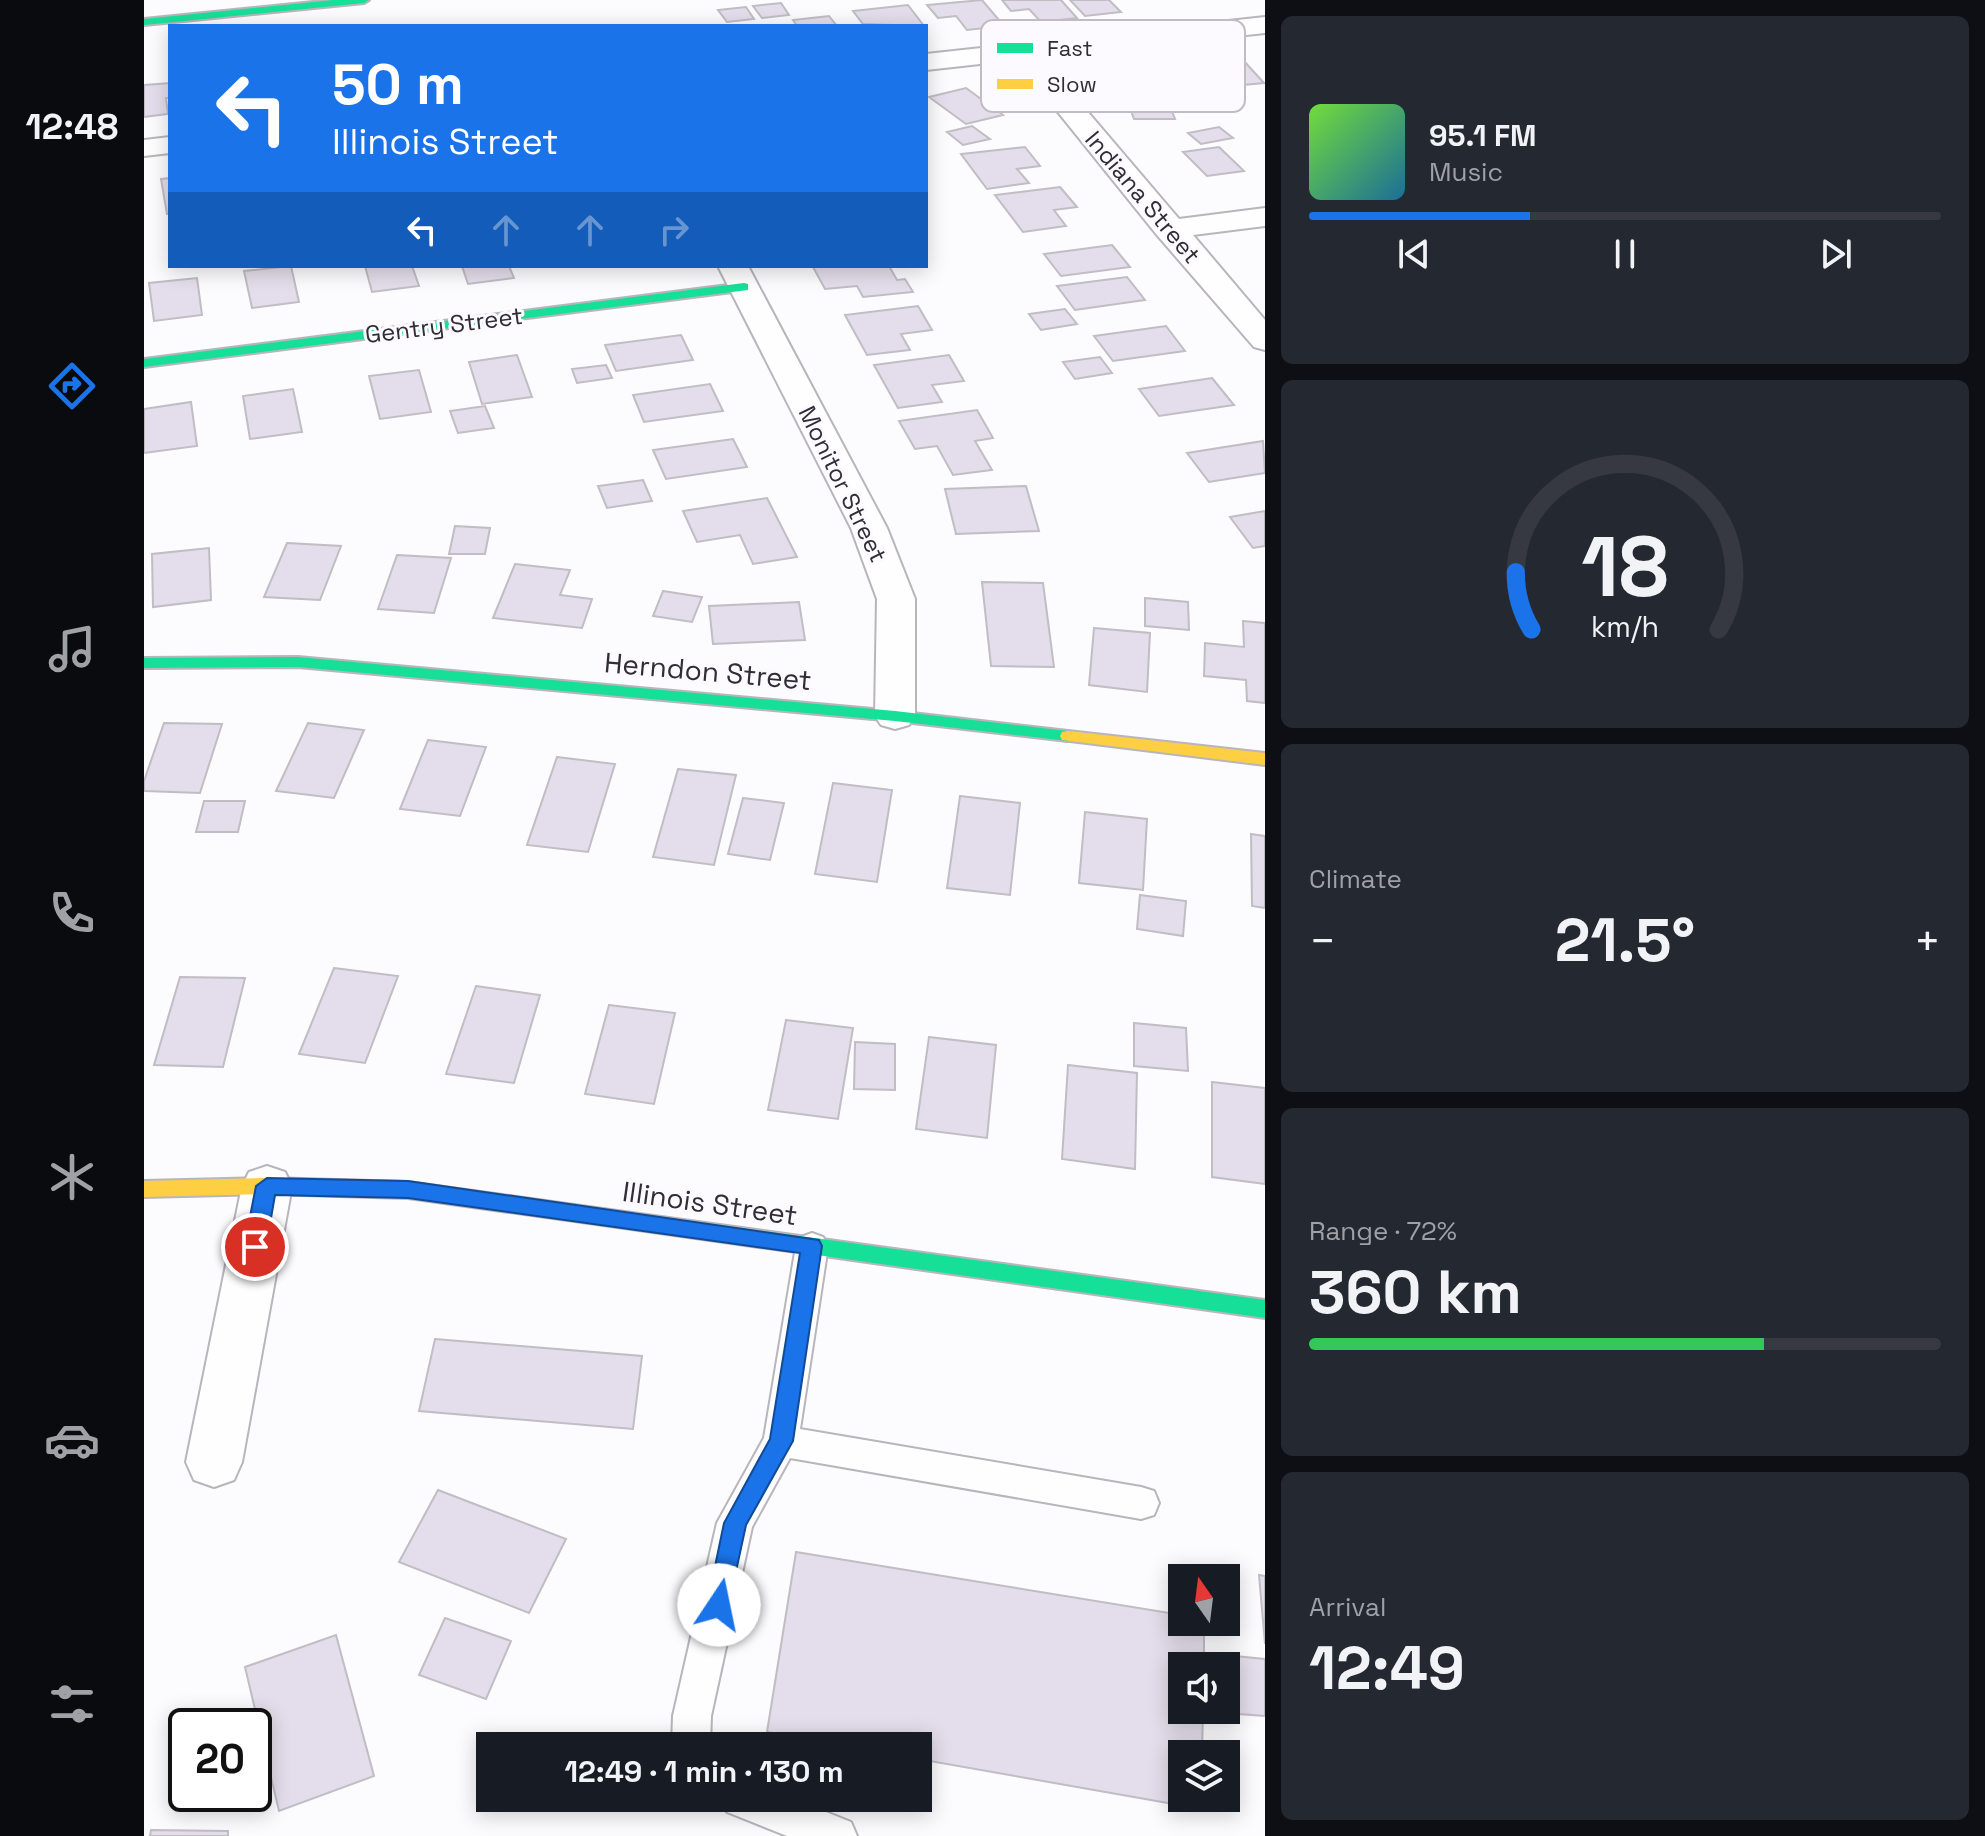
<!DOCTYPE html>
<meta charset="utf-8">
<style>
body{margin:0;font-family:"Space Grotesk",sans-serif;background:#242831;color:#f1f3f6;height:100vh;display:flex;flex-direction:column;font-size:30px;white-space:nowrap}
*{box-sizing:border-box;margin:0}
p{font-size:26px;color:#9ea1a6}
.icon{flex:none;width:44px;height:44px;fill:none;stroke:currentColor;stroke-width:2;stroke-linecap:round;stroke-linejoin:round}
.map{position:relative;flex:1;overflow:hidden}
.drawer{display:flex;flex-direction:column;gap:16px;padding:16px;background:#0d0f14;width:720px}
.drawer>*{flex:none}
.banner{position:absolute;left:24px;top:24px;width:760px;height:244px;border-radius:0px;box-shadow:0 4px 20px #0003;background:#1a73e8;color:#fff;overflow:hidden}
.needle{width:52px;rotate:346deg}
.fabs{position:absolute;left:1024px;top:1564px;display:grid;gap:16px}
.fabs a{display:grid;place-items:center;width:72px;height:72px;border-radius:0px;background:#171b24;box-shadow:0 4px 20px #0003;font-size:40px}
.speed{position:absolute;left:24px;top:1708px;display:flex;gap:16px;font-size:40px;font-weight:700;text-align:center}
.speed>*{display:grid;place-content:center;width:104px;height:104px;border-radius:50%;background:#171b24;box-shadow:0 4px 20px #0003;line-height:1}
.speed .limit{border:4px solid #111;border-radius:12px;background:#fff;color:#111}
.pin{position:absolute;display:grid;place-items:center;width:68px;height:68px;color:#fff;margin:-34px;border:4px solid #fff;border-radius:50%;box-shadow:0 2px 8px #0007}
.me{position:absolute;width:88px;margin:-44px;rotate:11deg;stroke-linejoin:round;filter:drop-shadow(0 0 6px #0008)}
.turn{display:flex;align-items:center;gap:28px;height:168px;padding:0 32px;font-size:36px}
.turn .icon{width:104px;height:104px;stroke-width:2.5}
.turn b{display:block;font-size:56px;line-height:68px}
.lanes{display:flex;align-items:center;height:76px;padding:0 32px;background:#0003;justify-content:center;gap:40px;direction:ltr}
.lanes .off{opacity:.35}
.big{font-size:60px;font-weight:700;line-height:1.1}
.drawer .tile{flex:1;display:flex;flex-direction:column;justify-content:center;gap:12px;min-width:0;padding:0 28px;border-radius:12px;background:#242831}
.drawer .dial{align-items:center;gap:0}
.dial svg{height:208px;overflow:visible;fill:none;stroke:#363941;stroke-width:7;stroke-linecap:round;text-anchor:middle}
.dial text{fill:#f1f3f6;stroke:none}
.song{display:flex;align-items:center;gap:24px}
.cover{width:96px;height:96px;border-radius:12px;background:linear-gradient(135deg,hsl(100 70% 55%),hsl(200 70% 35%))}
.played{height:8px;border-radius:4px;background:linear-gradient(90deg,#1a73e8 35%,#363941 35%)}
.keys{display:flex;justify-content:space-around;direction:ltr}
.heat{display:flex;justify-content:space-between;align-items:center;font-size:44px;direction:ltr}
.charge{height:12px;border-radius:6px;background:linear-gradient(90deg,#34c759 72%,#363941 0)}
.trip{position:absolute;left:332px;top:1732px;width:456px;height:80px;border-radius:0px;background:#171b24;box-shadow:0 4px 20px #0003;font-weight:700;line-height:80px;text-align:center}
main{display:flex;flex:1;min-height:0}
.tab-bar{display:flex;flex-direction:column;width:144px;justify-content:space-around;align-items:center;background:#090b0e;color:#9ea1a6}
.tab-bar .icon{width:56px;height:56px}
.tab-bar .selected{color:#1a73e8}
.tab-bar b{font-size:36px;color:#f1f3f6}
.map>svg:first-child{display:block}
.building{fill:#e4ddeb;stroke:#c0bdc3;stroke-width:2}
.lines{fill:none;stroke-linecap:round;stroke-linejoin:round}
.lane-casing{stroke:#b8b5bb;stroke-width:4}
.street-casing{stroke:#b8b5bb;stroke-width:4}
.fast-casing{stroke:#b8b5bb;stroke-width:4}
.slow-casing{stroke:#b8b5bb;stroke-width:4}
.lane{fill:#fffeff;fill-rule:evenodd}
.street{fill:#fffeff;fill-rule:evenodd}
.fast{fill:#16e098;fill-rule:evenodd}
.slow{fill:#ffcf43;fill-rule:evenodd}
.route{fill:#1a73e8;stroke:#114b97;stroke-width:2}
.labels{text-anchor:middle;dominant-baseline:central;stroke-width:6;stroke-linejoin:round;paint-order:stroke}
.far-street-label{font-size:24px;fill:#312d36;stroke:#fcfaff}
.street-label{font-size:28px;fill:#312d36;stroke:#fcfaff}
.key{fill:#fcfaff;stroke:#bfbcc3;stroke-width:2}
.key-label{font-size:22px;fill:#312d36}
</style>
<main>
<nav class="tab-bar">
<b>12:48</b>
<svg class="icon selected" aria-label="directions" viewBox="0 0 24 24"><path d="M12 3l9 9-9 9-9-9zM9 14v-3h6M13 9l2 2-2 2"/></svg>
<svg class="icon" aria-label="music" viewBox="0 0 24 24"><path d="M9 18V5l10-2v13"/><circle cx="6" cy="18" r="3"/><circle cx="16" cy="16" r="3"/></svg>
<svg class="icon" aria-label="phone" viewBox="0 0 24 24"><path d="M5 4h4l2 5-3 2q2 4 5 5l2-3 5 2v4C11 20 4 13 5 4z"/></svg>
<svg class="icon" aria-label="climate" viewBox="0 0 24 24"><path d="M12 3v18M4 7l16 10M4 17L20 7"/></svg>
<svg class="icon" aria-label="car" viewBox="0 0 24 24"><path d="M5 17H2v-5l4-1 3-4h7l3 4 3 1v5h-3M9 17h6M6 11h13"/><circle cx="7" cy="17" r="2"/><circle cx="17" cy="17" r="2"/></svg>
<svg class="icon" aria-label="filters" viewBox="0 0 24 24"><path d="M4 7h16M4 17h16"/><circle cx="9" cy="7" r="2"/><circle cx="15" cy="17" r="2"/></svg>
</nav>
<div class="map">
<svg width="1121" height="1836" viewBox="0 0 1121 1836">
<rect width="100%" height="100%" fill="#fcfbfe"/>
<path class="building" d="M838 0 860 26 823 30 812 16 794 18 783 5Z
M858 0H917L933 18 897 22 885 9 867 11Z
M926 0H965L977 12 941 16Z
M637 3 645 15 618 18 609 6Z
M764 5 780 26 719 24 709 11Z
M602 7 610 19 583 22 574 10Z
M685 16 693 26H653L649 20Z
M1099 60 1120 83 1077 87 1057 63Z
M1013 72 1031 119H990L973 73Z
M26 83V98H22L24 114 0 117V85Z
M822 88 859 115 822 124 785 97Z
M828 126 846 139 819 145 803 132Z
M1075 127 1089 138 1057 144 1044 133Z
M881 147 896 166 873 169 885 183 843 189 817 154Z
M1075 147 1100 171 1063 176 1039 152Z
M26 178V214H23L17 179Z
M916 187 933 207 910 210 922 226 879 232 851 195Z
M968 245 986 267 917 276 900 254Z
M147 266 155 302 108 308 100 271Z
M221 266H268L275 286 228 292Z
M318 266H365L370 278 324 284Z
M745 266 753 280 761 279 769 292 719 297 713 286 681 289 669 267Z
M983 277 1001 300 931 310 913 286Z
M53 278 58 315 10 321 5 283Z
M774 306 788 330 757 334 766 350 723 355 701 315Z
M921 309 933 324 897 330 885 314Z
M1022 326 1041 351 969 361 950 336Z
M537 335 549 360 472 371 461 345Z
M373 355 388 397 338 404 325 362Z
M805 355 820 381 788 385 798 402 754 408 730 365Z
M956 357 968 373 931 379 919 362Z
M462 365 468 378 433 383 428 369Z
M275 370 287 412 236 419 225 376Z
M1068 378 1090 405 1015 416 995 389Z
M566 384 579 411 500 422 489 395Z
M149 389 158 432 106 439 99 396Z
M47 402 53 446 0 453V409Z
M341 406 350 428 314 433 306 411Z
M833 410 849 438 831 441 848 470 809 475 793 446 771 449 755 421Z
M589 439 603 467 522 479 509 450Z
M1119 441 1121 473 1065 482 1043 453Z
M499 480 508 501 463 508 454 486Z
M882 486 895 531 812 534 801 489Z
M623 498 653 557 609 564 596 535 553 542 539 511Z
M1121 511V546L1109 548 1086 517Z
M311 526 346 528 341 554H305Z
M143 543 197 546 176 600 120 597Z
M65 548 67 600 9 607 8 554Z
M253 555 307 558 290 613 234 609Z
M371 564 426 570 416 595 448 599 438 628 349 618Z
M838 582 899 583 910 667 847 666Z
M519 591 558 597 548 622 509 616Z
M1001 598 1044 602 1045 630 1001 626Z
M655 602 661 640 569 644 565 606Z
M1099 621 1121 623V703L1103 701 1102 680 1060 676 1061 643 1100 647Z
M950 628 1006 633 1003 692 945 685Z
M20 723 78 724 56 793 0 791V781Z
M164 723 220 730 190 798 132 791Z
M284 740 342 747 316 816 256 809Z
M413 757 471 764 444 852 383 845Z
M534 769 592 775 570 865 509 857Z
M689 783 748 790 733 882 671 874Z
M816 796 876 803 866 895 803 888Z
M599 798 640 803 626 860 584 854Z
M60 801H101L94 832H52Z
M941 812 1003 819 999 890 935 883Z
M1107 834 1121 836V908L1108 906Z
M996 895 1042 901 1039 936 993 929Z
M190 968 254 976 221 1063 155 1054Z
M36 977 101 978 79 1067 10 1065Z
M332 986 396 995 370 1083 302 1074Z
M465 1005 531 1013 510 1104 441 1094Z
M642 1020 709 1028 694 1119 624 1110Z
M990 1023 1042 1028 1044 1071 990 1066Z
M785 1037 852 1045 843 1138 772 1129Z
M711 1042 751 1044V1090L710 1089Z
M924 1065 993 1073 991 1169 918 1159Z
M1068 1082 1121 1088V1184L1068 1177Z
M291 1339 498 1356 489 1429 275 1411Z
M294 1490 422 1539 385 1613 255 1562Z
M652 1552 1038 1615V1622H1060V1666H1038V1710H1059L1058 1754H1038V1798H1058V1809L774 1759V1746H701L623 1732Z
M1115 1575 1121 1576V1644Z
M301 1618 367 1641 342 1699 275 1675Z
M192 1635 230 1776 135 1811 101 1667Z
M1091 1656 1121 1659V1716L1095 1714Z
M7 1830 84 1831V1836H6Z"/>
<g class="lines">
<g class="lane-casing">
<path id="lane" d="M668 1233 679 1237 684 1246 656 1429 997 1487 1010 1491 1015 1503 1010 1515 997 1519 646 1458 608 1527 567 1716 566 1746H528L529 1716 573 1523 620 1438 652 1246 657 1237Z
M577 1798H647L707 1822 713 1836H643L583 1812Z"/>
</g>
<g class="street-casing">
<path id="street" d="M1121 17V33L897 57 1035 219 1121 208V226L1049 235 1121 320V350L1110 347 1013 235 872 60 782 70V54Z
M26 137V153L0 156V140Z
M574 266H604L743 528 771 599V716L765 725 751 729 737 725 731 716 733 599 707 528Z
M123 1166 141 1172 148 1186 98 1462 90 1480 70 1487 50 1480 42 1462 98 1186 105 1172Z"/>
</g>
<g class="fast-casing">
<path id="fast" d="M189 0H225L220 3 0 25V19Z
M600 283 604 284V290L0 367V359Z
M154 657 751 711 924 731 932 736 924 741 751 721 154 667 0 668V658Z
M459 1209 1121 1300V1318L459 1225 452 1223 449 1217 452 1211Z"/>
</g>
<g class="slow-casing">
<path id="slow" d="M924 731 1121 753V765L918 740 916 736 918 732Z
M123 1178 264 1182 459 1209 466 1211 469 1217 466 1223 459 1225 264 1198 123 1194 0 1197V1181Z"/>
</g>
<use href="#lane" class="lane"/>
<use href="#street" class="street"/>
<use href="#fast" class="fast"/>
<use href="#slow" class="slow"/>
</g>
<path class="route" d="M123 1178 264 1181 675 1240 678 1246 649 1441 602 1525 583 1613 575 1616 566 1613 563 1605 580 1523 626 1439 656 1253 264 1198 131 1195 122 1247 111 1256 100 1247 112 1186Z"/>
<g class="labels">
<g class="far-street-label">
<text transform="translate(999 197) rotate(50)">Indiana Street</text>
<text transform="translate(300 325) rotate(-7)">Gentry Street</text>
<text transform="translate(699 484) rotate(64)">Monitor Street</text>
</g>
<g class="street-label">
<text transform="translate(564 671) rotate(5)">Herndon Street</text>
<text transform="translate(566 1203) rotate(8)">Illinois Street</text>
</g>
</g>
<rect x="837" y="20" width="264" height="92" rx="12" class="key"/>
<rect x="853" y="43" width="36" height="10" fill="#16e098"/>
<rect x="853" y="79" width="36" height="10" fill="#ffcf43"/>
<g class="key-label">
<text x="903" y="56">Fast</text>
<text x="903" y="92">Slow</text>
</g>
</svg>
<div class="fabs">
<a><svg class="needle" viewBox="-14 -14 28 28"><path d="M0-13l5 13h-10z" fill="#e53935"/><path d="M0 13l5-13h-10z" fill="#9ea1a6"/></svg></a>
<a><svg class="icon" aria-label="sound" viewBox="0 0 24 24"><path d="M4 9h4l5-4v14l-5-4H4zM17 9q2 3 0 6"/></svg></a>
<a><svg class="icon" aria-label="layers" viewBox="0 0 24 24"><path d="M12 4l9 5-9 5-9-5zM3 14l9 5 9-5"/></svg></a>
</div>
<div class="speed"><div class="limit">20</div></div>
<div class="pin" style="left:111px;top:1247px;background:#d93025"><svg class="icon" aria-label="arrive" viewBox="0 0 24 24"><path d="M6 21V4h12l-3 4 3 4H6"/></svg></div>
<svg class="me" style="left:575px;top:1605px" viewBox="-20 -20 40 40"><circle r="19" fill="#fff"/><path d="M0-13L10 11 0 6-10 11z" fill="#1a73e8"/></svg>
<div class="trip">12:49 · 1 min · 130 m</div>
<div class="banner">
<div class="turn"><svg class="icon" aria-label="left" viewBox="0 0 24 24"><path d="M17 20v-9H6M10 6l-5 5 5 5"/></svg><div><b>50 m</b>Illinois Street</div></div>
<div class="lanes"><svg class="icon" aria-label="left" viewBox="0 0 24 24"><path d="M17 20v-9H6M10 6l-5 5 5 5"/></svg><svg class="icon off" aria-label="ahead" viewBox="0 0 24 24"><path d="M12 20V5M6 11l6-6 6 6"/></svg><svg class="icon off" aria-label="ahead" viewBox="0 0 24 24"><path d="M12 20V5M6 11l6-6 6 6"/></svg><svg class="icon off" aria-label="right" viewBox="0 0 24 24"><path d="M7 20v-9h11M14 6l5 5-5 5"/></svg></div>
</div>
</div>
<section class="drawer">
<div class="tile">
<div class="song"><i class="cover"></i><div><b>95.1 FM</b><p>Music</p></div></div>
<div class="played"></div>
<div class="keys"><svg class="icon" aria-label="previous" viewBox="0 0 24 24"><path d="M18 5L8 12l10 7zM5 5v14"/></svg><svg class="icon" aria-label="pause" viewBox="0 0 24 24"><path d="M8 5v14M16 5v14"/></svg><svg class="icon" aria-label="next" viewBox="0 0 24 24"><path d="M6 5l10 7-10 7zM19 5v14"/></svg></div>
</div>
<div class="tile dial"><svg viewBox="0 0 100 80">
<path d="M14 69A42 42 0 1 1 86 69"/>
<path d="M14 69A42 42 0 0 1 8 47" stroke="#1a73e8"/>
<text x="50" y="56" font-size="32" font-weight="700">18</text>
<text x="50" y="72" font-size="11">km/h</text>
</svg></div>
<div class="tile"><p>Climate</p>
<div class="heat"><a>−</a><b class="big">21.5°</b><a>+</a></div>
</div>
<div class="tile"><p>Range · 72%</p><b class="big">360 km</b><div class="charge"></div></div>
<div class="tile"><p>Arrival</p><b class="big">12:49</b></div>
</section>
</main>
